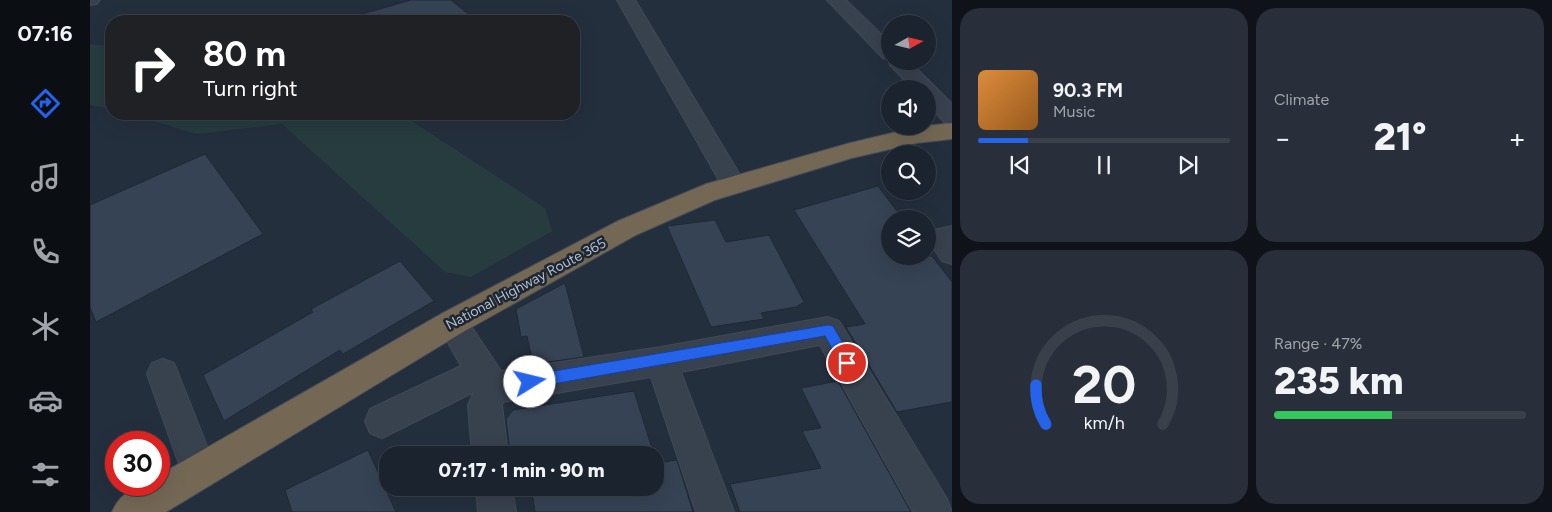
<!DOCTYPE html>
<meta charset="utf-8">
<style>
body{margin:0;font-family:Figtree,sans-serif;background:#282f3a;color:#f1f3f6;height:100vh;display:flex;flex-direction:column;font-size:19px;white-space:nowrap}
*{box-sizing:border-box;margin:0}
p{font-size:16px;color:#a0a4aa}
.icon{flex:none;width:28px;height:28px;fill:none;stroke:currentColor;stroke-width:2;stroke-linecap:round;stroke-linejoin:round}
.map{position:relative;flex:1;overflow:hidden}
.panel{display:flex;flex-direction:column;gap:8px;padding:8px;background:#0f1319;width:600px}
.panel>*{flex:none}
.hud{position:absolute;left:15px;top:15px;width:475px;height:105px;border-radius:20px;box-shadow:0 5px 20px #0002,0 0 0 1px #39404a;background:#202124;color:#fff;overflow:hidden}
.needle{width:32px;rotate:82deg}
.controls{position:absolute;left:791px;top:15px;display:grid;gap:10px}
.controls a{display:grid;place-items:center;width:55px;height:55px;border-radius:50%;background:#1b232e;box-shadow:0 5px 20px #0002,0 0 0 1px #39404a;font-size:25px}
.speed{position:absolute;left:15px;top:431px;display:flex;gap:10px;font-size:25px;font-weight:700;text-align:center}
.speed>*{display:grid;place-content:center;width:65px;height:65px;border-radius:50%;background:#1b232e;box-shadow:0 5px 20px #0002,0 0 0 1px #39404a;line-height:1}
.speed .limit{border:8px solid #d22;background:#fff;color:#111}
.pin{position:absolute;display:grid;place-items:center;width:42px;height:42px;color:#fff;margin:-21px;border:2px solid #fff;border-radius:50%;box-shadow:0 1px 5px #0007}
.me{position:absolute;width:55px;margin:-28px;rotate:81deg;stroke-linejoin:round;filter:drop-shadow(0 0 4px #0008)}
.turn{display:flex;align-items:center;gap:18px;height:105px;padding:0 15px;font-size:22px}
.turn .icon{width:65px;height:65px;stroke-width:2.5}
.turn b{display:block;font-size:35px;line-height:42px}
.big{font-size:38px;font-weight:800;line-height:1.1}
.panel .widget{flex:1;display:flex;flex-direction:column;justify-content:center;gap:8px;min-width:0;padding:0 18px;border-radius:20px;background:#282f3a}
.panel .dial{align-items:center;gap:0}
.dial svg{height:130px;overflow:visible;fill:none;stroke:#39404a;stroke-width:7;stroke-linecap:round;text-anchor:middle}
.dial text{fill:#f1f3f6;stroke:none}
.song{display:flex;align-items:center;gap:15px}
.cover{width:60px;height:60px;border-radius:8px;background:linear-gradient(135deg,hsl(30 70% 55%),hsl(30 70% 35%))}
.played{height:5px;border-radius:2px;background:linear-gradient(90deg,#2563eb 20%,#39404a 20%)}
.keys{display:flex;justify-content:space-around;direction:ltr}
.heat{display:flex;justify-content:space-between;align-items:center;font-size:28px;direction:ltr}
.charge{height:8px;border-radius:4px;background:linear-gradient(90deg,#34c759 47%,#39404a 0)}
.panel .tiles{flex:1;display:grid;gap:8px;grid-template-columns:repeat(2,1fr)}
.trip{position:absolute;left:289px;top:446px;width:285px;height:50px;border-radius:20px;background:#1b232e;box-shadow:0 5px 20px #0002,0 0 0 1px #39404a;font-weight:800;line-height:50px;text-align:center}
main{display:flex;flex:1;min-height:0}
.menu{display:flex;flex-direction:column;width:90px;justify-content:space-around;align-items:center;background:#0b0e12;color:#a0a4aa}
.menu .icon{width:35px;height:35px}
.menu .selected{color:#2563eb}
.menu b{font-size:22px;color:#f1f3f6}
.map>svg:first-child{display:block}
.green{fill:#263c3f}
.building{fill:#364354;stroke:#1f2835}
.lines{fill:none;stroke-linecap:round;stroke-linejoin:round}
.minor-casing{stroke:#414a57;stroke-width:2}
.highway-casing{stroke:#434c59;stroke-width:2}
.minor{fill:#38414e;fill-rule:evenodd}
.highway{fill:#746855;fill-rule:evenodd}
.route{fill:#2563eb;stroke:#184099}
.labels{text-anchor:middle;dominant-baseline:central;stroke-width:5;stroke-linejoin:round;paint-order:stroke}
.street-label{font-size:14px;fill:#b4bcc9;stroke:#1d2633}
</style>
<main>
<nav class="menu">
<b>07:16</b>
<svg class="icon selected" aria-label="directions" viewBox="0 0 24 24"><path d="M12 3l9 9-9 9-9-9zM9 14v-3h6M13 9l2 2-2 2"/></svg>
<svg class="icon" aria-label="music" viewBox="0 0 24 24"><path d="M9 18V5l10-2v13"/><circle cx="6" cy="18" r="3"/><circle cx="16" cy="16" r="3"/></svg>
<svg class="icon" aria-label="phone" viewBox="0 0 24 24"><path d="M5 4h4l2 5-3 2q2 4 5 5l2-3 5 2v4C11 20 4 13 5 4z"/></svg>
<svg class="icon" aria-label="climate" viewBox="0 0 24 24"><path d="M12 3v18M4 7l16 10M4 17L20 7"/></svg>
<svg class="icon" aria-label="car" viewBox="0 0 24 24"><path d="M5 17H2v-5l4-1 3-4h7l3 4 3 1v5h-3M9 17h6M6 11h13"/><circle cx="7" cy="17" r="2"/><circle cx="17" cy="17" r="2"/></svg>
<svg class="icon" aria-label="filters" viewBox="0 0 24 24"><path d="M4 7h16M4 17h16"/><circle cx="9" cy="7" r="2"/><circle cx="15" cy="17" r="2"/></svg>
</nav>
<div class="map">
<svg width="862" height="512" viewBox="0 0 862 512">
<rect width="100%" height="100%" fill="#242f3e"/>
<path class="green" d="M0 44 21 46V109L0 105Z
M39 114H311L455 208 462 231 381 277 355 272 192 124 107 134Z"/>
<path class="building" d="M321 0H361L387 21H266L265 16Z
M115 154 173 234 6 322 0 307V205Z
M788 186 813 219H800V256H842L862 282V402L807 412 756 327 775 324 704 210Z
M625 220 636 242 679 235 714 302 706 307 671 313 674 319 621 327 577 226Z
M310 261 344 301 253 354 250 350 134 421 113 375 223 312 221 309Z
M475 283 494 357 443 364 437 336 431 337 426 309Z
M748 381 821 512H650L640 484 731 468 712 431 731 428 711 388Z
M544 391 564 455H420L416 419 423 410Z
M278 450 306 512H202L195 490Z
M565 460 566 463 587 460 603 512H445L442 492 455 490V488H565Z"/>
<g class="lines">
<g class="minor-casing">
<path id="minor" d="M0 0H10L7 4 1 5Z
M527 0H545L656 185 653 191 644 194 635 191Z
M737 0H756L800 43V61H819L862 104V124L854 122 838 103V89H823L800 65 798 59 793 58Z
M862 226V264L852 261 838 240 841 231Z
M362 310 373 314 411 371 571 347 738 317 749 321 857 499 862 512H823L730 345 591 372 644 512H606L561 377 413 402 412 405 418 455H382L378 405 384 392 292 438 280 433 275 421 280 409 371 366 347 323 351 314Z
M73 359 84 363 127 471 122 484 109 489 96 484 57 374 62 363Z
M386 488H422L426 512H388Z"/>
</g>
<g class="highway-casing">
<path id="highway" d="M862 123V139L827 143 762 158 625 200 546 235 373 332 76 512H22C31 491 47 485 69 485V475L351 314 528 221 616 184 760 143 827 127Z"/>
</g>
<use href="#minor" class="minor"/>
<use href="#highway" class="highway"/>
</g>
<path class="route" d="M738 325 743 326 762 359 764 363 762 367 757 369 753 367 735 336 440 388 436 386 434 382 436 377 440 375Z"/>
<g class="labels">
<g class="street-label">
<text transform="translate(436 284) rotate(-28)">National Highway Route 365</text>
</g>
</g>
</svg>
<div class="controls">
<a><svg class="needle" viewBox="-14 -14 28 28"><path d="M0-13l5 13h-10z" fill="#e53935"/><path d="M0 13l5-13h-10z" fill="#a0a4aa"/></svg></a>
<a><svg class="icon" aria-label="sound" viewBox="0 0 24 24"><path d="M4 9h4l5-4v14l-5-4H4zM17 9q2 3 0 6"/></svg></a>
<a><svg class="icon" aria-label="search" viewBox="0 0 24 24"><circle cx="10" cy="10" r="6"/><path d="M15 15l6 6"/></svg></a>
<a><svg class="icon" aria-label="layers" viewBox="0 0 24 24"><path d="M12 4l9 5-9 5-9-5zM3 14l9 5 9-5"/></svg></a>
</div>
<div class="speed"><div class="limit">30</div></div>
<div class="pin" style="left:757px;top:363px;background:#d93025"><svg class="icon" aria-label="arrive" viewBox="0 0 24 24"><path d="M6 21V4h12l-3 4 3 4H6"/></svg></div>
<svg class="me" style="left:440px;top:382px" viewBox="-20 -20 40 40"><circle r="19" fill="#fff"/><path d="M0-13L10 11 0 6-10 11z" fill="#2563eb"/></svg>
<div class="trip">07:17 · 1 min · 90 m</div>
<div class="hud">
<div class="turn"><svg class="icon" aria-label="right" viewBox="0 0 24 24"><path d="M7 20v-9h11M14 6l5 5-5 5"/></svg><div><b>80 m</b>Turn right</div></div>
</div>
</div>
<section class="panel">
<div class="tiles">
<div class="widget">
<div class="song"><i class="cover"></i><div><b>90.3 FM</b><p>Music</p></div></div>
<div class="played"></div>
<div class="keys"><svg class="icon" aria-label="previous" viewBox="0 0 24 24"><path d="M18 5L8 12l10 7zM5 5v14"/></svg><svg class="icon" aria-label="pause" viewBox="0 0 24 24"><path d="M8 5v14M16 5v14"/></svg><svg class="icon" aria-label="next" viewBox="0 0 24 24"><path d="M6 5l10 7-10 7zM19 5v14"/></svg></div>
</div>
<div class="widget"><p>Climate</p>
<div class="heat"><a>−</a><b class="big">21°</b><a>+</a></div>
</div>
<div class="widget dial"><svg viewBox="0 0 100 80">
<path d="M14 69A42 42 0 1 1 86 69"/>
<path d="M14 69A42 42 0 0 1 8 45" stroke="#2563eb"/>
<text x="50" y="56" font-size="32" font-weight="700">20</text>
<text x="50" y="72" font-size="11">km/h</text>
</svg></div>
<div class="widget"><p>Range · 47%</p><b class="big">235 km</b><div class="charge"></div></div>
</div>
</section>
</main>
